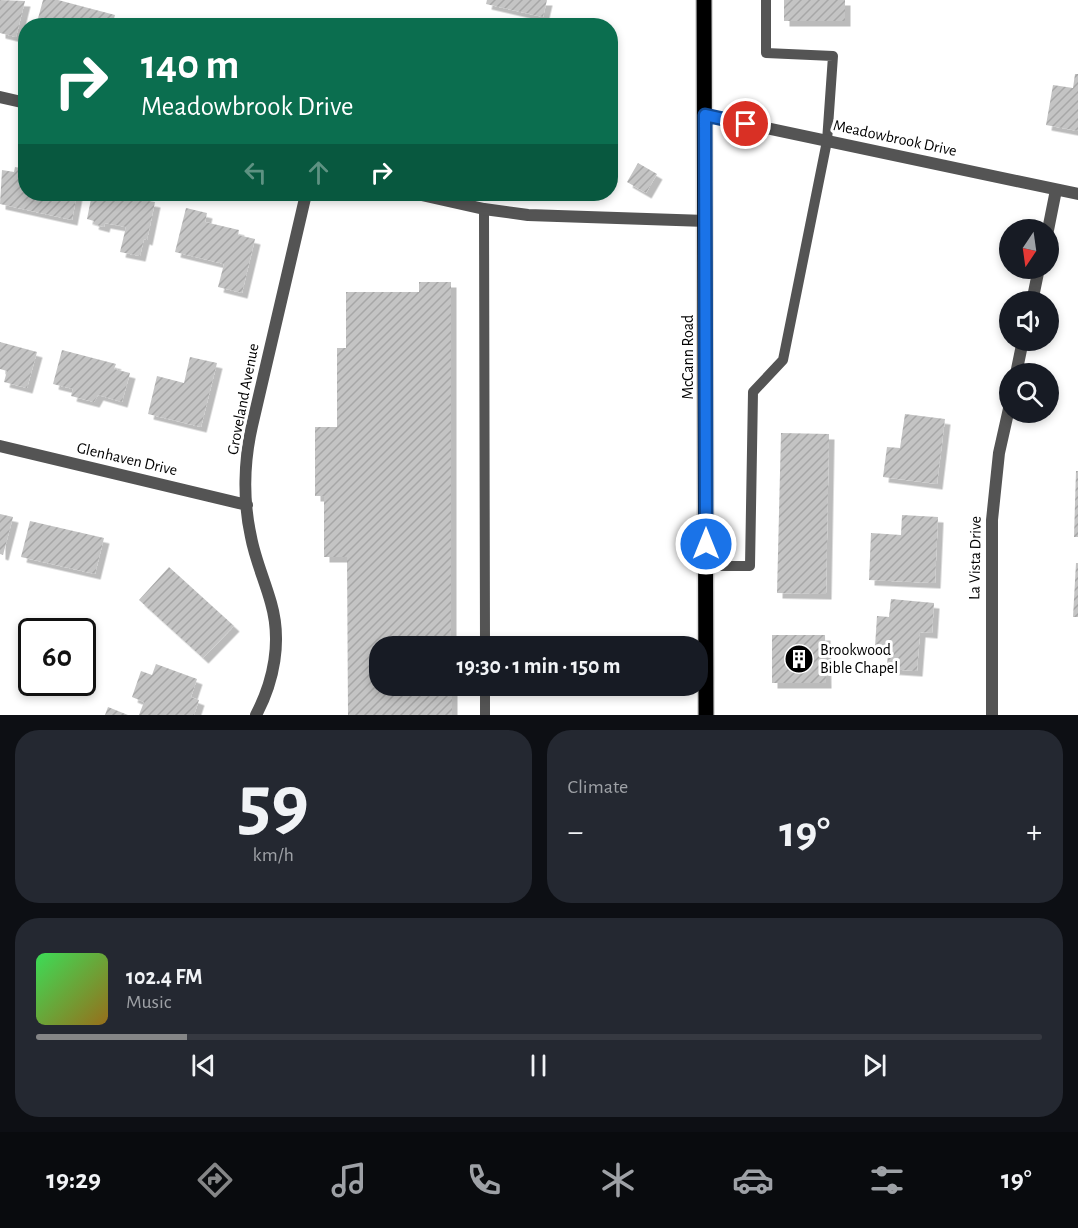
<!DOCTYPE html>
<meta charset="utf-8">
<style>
body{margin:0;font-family:"Alegreya Sans",sans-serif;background:#242831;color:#f1f3f6;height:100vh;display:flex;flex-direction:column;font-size:22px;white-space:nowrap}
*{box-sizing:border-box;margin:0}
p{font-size:20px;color:#9ea1a6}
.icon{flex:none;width:33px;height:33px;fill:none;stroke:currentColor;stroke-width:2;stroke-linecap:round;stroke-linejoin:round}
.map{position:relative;height:715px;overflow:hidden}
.panel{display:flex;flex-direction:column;gap:15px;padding:15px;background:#0d0f14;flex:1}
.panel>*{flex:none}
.top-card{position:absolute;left:18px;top:18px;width:600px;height:183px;border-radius:24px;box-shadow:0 3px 9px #0003;background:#0b6e4f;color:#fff;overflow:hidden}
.needle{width:39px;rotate:193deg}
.controls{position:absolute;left:999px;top:219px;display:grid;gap:12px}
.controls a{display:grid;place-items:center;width:60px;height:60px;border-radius:50%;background:#171b24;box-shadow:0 3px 9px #0003;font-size:30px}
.speed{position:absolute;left:18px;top:618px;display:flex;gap:12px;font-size:30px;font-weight:700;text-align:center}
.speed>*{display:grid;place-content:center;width:78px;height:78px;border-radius:50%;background:#171b24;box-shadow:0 3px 9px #0003;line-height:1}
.speed .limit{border:3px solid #111;border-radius:9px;background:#fff;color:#111}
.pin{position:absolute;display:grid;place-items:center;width:51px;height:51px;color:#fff;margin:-26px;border:3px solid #fff;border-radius:50%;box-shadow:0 2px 6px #0007}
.me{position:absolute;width:66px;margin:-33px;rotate:0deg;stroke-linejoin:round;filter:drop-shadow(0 0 4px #0008)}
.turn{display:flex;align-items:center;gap:21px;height:126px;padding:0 24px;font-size:27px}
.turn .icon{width:78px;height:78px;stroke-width:2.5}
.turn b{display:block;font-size:42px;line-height:51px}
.lanes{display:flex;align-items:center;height:57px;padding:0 24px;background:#0003;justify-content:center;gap:30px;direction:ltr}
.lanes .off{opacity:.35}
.big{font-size:45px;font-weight:700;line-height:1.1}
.panel .card{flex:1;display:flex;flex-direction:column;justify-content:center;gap:9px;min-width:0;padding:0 21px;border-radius:24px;background:#242831}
.panel .dial{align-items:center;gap:0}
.dial b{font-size:78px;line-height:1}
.song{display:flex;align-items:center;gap:18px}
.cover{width:72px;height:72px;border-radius:9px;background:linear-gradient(135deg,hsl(130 70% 55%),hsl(40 70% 35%))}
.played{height:6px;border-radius:3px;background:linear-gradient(90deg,#858687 15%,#363941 15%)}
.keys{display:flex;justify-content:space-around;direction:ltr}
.heat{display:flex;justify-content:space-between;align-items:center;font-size:33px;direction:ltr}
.panel .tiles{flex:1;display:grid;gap:15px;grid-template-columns:1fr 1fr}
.card:last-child{grid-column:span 2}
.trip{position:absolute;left:369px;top:636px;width:339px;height:60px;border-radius:24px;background:#171b24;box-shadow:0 3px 9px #0003;font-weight:700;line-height:60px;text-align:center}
.dock{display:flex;height:96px;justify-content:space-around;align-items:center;background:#090b0e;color:#9ea1a6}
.dock .icon{width:42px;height:42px}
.dock .selected{color:#858687}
.dock b{font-size:27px;color:#f1f3f6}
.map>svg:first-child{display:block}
.building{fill:url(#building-hatch);filter:url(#shadow)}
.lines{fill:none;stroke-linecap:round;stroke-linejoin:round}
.primary-casing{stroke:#dbdbdb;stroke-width:18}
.service{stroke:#545454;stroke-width:10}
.minor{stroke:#545454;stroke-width:12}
.primary{stroke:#000;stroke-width:15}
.route-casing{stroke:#114b97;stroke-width:15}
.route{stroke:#1a73e8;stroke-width:10}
.labels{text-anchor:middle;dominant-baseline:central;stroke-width:6;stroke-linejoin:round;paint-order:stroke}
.street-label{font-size:16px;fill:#000;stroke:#fff}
.poi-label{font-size:16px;fill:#000;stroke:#fff;text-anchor:start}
</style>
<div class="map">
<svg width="1078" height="715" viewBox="0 0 1078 715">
<defs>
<pattern id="building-hatch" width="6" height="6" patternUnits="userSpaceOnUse" patternTransform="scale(1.5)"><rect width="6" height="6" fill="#c4c4c4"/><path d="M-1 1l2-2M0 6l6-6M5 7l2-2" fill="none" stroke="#a7a7a7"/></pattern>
<filter id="shadow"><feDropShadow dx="5.5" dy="5.5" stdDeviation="0" flood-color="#0004"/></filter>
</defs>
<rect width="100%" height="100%" fill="#fff"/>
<path class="building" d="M0 0 25 1 16 37 0 33Z
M43 0H58L115 15 112 26H36Z
M487 0H547L543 17 486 4Z
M784 0H845V21H784Z
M1075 74H1078V131L1046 125 1053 85 1073 88Z
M638 163 657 174 646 193 627 182Z
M15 167 26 169V194H77L72 220 0 204 2 170 14 172Z
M92 194H132L143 196 142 200 155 202 147 240 144 239 140 256 120 252 126 227 105 223 104 227 93 224 94 221 87 219Z
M186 208 207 213 205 222 239 230 238 235 255 239 242 293 218 287 224 264 175 252Z
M419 282H451V646H380V686H452V715H348L347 557H324V496H315V427H337V348H346V292H419Z
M0 342 37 352 27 388 4 382 7 371 0 369Z
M62 350 116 364 114 369 130 373 122 402 98 395 94 402 71 396 73 389 53 384Z
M190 357 217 363 201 427 148 414 157 376 184 383Z
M905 414 945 419 937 484 883 477 887 447 900 448Z
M781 433 829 434 826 594 777 593Z
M1076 471H1078V537H1074Z
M0 514 13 517 3 555 0 554Z
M902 515 938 517 935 583 869 580 871 533 901 535Z
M30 521 104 538 95 574 21 557Z
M1076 563H1078V617H1073Z
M169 567 234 626 203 658 139 600Z
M891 599 934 603 932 633 920 632 917 671 887 669 888 648 875 647 877 616 889 617Z
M772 635H825L826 683H772Z
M156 664 197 679 191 697 199 700 194 715H139L144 702 132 697 141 671 152 675Z
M108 707 128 715H105Z"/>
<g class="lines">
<g class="primary-casing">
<path id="primary" d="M704 0 706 715"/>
</g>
<path class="service" d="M484 209 485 646
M706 566H750L753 392 783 360 827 141 833 56 766 53V0
M485 686V715"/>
<path class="minor" d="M0 97 26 103
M705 115 1078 194
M417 194 484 209 528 215 706 221
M1048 230 1056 190
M1032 302 1039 268
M1016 374 1023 340
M0 446 247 505
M256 715C274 681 282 641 271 603 265 581 255 559 251 537 243 501 244 461 252 426L306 194
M992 715V520L999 453 1010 404"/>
<use href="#primary" class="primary"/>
</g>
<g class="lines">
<g class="route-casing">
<path id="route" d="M706 544 705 115 746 124"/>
</g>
<use href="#route" class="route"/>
</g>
<defs>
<g id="building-disc" transform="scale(1.5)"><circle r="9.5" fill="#000" stroke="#fff"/><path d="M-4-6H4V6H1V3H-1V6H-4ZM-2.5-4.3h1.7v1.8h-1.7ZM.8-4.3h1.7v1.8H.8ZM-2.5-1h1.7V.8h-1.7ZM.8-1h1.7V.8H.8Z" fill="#fff"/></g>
</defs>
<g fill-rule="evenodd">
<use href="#building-disc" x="799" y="659"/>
</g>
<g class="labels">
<g class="street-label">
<text transform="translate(895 138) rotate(12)">Meadowbrook Drive</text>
<text transform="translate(688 357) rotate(-90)">McCann Road</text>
<text transform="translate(243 399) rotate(-79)">Groveland Avenue</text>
<text transform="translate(127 459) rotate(13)">Glenhaven Drive</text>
<text transform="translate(975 558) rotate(-89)">La Vista Drive</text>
</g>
<g class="poi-label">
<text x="820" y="650">Brookwood<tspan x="820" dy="18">Bible Chapel</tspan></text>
</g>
</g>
</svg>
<div class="controls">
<a><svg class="needle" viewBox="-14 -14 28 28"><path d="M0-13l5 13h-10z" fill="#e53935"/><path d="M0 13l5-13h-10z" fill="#9ea1a6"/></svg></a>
<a><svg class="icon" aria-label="sound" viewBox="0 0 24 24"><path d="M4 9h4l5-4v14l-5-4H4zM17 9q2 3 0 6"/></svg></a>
<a><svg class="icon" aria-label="search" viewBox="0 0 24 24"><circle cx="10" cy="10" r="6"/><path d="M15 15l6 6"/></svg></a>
</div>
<div class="speed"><div class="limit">60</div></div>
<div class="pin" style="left:746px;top:124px;background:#d93025"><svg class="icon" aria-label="arrive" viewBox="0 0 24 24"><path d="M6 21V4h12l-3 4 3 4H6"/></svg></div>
<svg class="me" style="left:706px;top:544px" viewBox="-20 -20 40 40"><circle r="17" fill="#1a73e8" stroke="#fff" stroke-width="3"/><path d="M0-11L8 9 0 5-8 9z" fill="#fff"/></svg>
<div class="trip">19:30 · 1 min · 150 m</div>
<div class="top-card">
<div class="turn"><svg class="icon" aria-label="right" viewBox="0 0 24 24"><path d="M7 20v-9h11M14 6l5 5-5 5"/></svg><div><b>140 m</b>Meadowbrook Drive</div></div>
<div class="lanes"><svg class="icon off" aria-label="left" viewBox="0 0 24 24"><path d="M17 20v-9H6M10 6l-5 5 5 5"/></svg><svg class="icon off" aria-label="ahead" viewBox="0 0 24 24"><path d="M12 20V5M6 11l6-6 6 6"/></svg><svg class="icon" aria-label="right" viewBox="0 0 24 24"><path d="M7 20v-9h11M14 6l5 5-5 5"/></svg></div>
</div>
</div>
<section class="panel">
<div class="tiles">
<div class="card dial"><b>59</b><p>km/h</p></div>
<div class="card"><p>Climate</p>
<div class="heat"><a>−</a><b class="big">19°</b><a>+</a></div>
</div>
<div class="card">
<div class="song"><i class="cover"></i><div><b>102.4 FM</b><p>Music</p></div></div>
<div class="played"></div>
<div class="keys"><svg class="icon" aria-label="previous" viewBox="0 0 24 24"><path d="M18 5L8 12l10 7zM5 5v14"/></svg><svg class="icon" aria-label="pause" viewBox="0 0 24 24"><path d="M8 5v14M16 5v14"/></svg><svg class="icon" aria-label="next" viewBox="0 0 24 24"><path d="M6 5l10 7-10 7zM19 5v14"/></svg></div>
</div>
</div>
</section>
<nav class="dock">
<b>19:29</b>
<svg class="icon selected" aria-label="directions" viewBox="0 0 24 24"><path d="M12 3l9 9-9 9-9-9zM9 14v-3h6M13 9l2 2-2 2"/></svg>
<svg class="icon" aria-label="music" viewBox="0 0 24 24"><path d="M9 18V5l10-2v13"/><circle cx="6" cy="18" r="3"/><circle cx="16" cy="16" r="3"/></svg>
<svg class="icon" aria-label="phone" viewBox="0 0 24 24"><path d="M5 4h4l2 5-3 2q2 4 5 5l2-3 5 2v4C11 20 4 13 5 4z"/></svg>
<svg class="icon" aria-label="climate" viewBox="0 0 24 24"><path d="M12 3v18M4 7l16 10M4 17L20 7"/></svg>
<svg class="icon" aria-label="car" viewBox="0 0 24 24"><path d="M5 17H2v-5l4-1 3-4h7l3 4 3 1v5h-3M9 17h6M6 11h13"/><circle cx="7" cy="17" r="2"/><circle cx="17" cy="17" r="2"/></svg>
<svg class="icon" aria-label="filters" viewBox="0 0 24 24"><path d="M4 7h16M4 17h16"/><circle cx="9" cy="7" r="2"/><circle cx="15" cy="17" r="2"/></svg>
<b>19°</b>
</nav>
